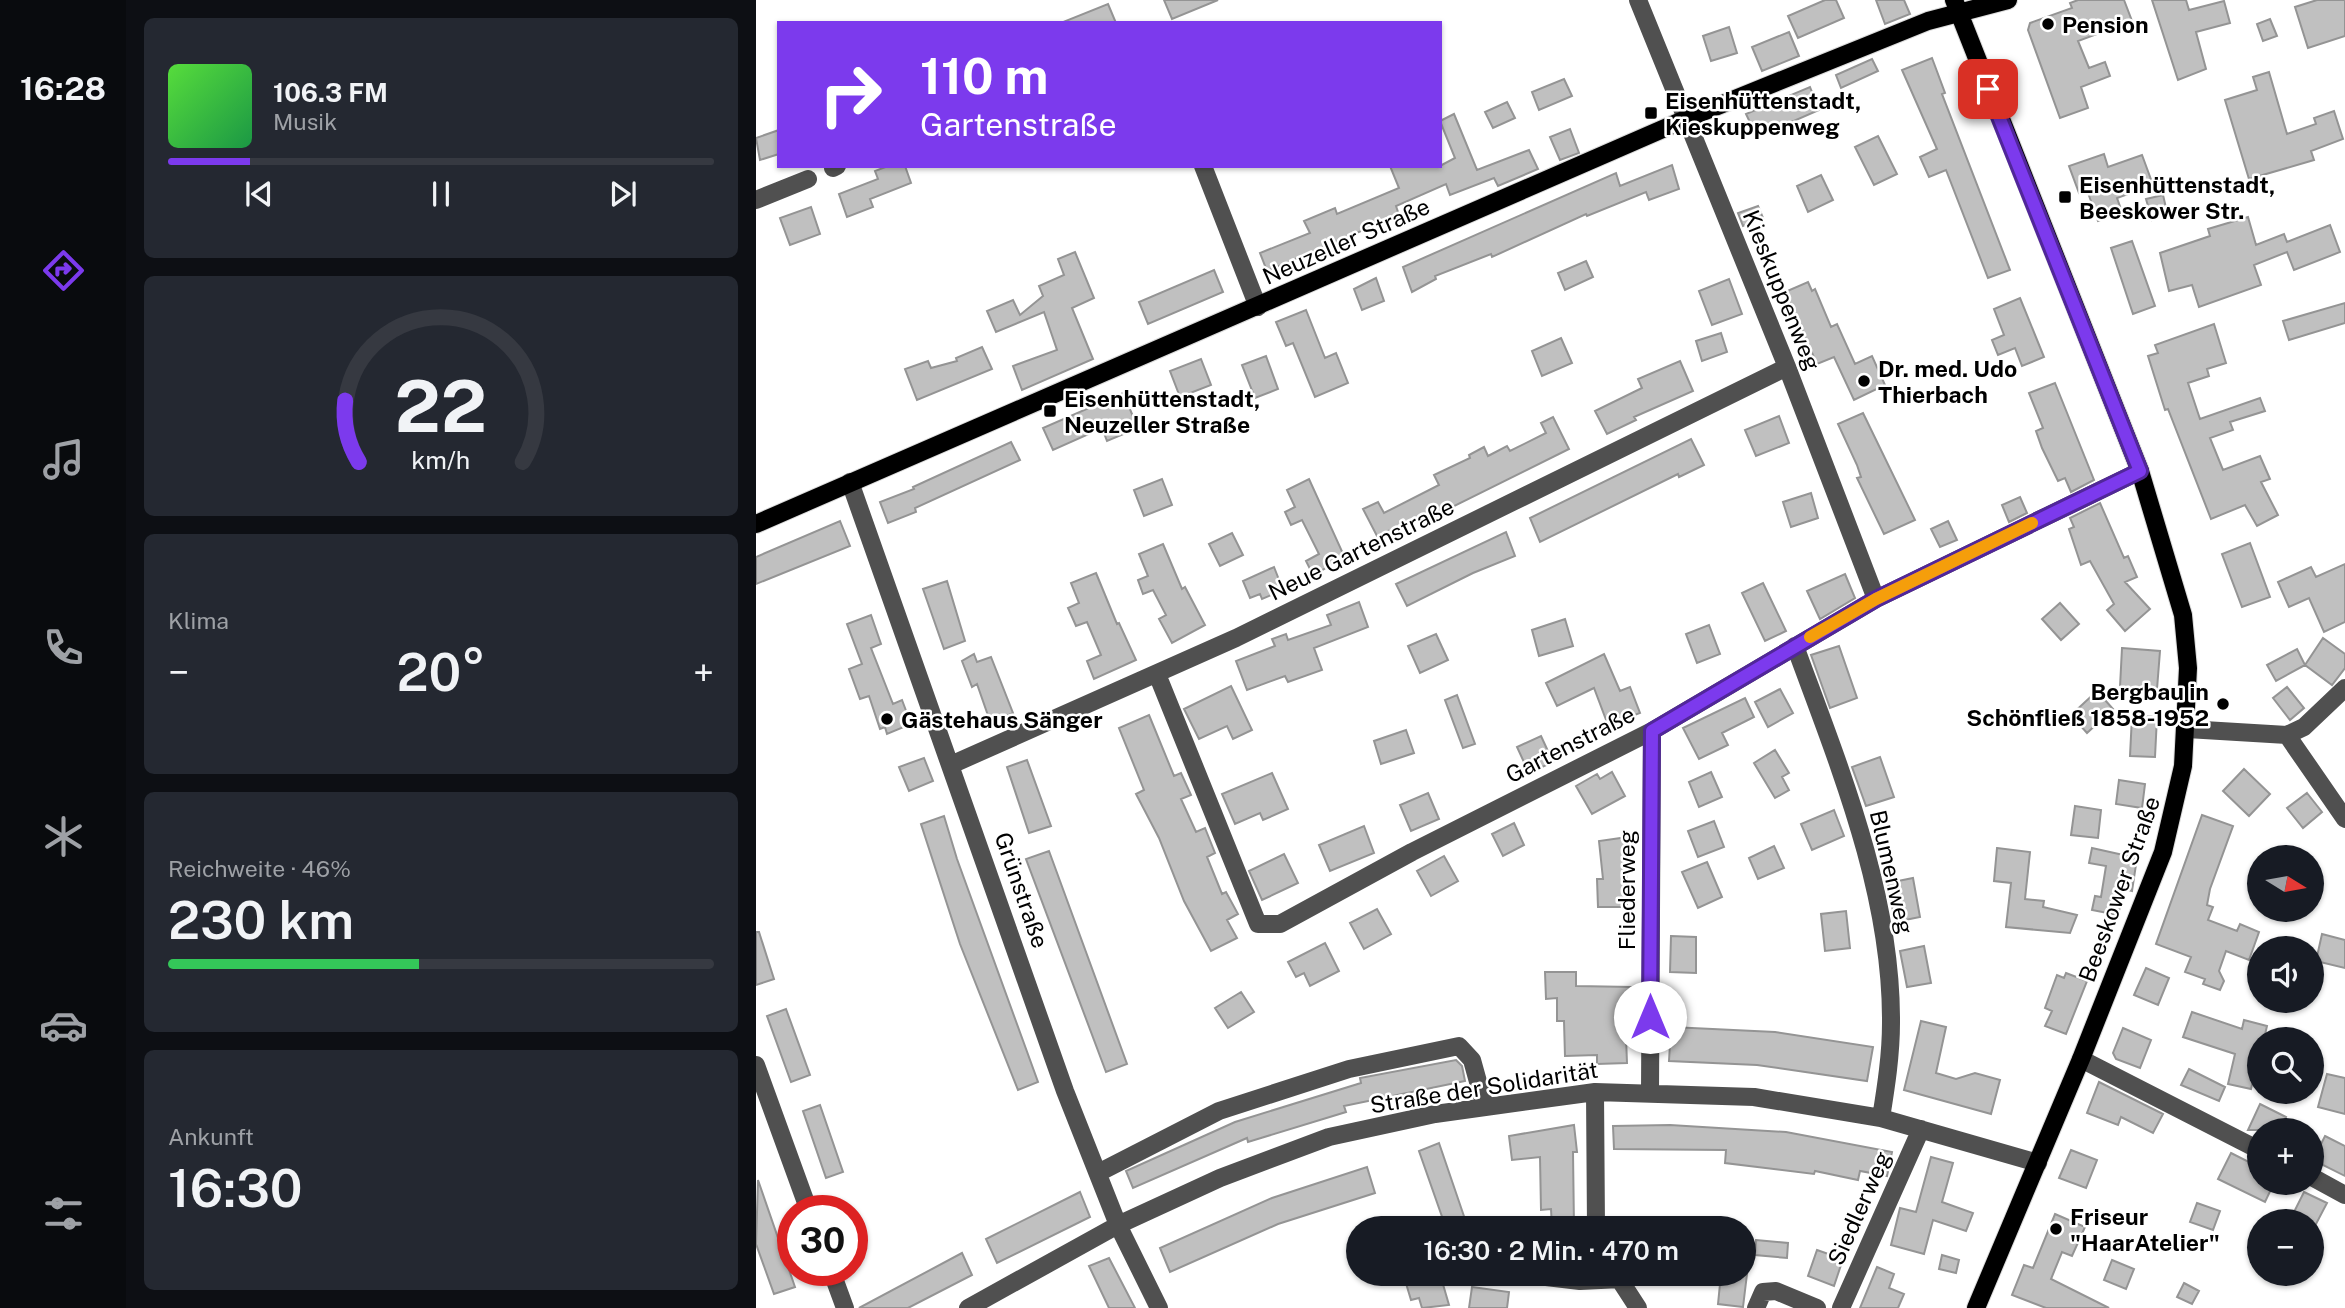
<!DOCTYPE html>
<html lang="de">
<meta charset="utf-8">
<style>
body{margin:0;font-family:"Public Sans",sans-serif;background:#242831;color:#f1f3f6;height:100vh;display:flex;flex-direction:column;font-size:26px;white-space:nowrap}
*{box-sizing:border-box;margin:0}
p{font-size:23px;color:#9ea1a6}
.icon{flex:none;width:38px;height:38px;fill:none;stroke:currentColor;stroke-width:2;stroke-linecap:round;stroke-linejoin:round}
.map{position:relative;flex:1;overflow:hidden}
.sheet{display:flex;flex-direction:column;gap:18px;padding:18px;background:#0d0f14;width:630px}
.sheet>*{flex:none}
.top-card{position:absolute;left:21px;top:21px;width:665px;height:147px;border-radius:0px;box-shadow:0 2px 5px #0004;background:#7c3aed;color:#fff;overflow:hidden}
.needle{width:46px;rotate:101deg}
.buttons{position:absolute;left:1491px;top:845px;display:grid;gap:14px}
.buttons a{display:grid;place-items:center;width:77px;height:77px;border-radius:50%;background:#171b24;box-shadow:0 2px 5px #0004;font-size:35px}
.speed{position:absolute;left:21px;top:1195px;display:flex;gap:14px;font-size:35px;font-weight:700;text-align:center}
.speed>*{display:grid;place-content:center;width:91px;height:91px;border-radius:50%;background:#171b24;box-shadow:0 2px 5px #0004;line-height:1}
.speed .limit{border:10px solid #d22;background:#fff;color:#111}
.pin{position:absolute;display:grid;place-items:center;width:60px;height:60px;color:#fff;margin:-30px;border-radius:14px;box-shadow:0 4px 10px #0006}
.me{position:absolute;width:77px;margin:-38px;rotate:0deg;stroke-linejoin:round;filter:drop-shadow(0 0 5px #0008)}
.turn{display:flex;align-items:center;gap:24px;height:147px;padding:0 28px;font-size:32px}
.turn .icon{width:91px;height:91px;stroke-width:2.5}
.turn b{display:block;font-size:49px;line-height:60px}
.big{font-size:52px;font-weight:600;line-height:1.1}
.sheet .tile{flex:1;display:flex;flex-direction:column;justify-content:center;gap:10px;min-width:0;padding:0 24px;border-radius:10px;background:#242831}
.sheet .dial{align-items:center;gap:0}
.dial svg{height:182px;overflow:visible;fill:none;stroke:#363941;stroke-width:7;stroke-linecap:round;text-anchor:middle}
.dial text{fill:#f1f3f6;stroke:none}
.song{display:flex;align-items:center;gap:21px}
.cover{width:84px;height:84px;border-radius:10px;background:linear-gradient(135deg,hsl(110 70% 55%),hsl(140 70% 35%))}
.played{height:7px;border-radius:4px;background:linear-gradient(90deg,#7c3aed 15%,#363941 15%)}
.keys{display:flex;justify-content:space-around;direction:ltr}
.heat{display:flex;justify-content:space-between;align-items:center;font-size:38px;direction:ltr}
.charge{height:10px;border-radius:5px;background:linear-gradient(90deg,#34c759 46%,#363941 0)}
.trip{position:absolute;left:590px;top:1216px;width:410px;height:70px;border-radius:35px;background:#171b24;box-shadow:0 2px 5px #0004;font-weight:600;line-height:70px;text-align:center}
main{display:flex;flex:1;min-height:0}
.tab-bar{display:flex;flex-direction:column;width:126px;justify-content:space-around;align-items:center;background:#090b0e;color:#9ea1a6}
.tab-bar .icon{width:49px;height:49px}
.tab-bar .active{color:#7c3aed}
.tab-bar b{font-size:32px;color:#f1f3f6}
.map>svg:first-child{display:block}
.building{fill:#c0c0c0;stroke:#949494;stroke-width:2}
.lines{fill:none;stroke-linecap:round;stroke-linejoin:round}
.major-casing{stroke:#dbdbdb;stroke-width:20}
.minor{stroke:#505050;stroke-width:18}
.major{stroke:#000;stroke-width:18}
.route-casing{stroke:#51269a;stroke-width:18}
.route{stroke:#7c3aed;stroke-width:12}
.slow{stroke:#f59e0b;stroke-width:12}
.poi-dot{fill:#000;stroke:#fff;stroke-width:2.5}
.labels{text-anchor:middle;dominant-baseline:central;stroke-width:5;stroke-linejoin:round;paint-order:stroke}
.poi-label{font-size:23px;font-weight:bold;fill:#000;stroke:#fff;text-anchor:start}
.street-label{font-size:23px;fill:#000;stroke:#fff}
</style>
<main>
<nav class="tab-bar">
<b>16:28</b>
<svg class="icon active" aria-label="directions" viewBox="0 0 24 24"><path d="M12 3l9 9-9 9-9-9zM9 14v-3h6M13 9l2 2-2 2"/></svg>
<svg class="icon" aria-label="music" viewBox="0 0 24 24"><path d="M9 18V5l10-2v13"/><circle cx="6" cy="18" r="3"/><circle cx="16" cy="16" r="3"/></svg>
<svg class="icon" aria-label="phone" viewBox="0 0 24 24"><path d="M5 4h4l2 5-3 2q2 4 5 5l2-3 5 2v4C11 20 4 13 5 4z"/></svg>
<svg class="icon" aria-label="climate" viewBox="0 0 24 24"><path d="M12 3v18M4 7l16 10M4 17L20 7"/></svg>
<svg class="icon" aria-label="car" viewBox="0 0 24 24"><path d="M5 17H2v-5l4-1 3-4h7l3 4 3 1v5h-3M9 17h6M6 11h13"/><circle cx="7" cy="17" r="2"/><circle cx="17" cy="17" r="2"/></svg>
<svg class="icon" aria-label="filters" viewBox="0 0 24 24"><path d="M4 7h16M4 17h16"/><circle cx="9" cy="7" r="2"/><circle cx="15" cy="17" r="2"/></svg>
</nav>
<section class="sheet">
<div class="tile">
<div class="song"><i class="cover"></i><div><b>106.3 FM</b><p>Musik</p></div></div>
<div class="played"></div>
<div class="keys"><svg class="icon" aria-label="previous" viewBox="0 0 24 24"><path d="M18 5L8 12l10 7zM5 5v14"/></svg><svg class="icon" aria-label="pause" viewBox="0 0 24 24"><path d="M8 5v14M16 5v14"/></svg><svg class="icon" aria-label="next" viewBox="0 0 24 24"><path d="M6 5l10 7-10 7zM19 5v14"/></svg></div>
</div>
<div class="tile dial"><svg viewBox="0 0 100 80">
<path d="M14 69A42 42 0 1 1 86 69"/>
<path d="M14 69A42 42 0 0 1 8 42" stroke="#7c3aed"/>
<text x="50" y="56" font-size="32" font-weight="700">22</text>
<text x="50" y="72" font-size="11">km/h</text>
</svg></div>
<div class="tile"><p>Klima</p>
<div class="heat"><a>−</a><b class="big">20°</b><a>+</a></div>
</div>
<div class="tile"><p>Reichweite · 46%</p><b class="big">230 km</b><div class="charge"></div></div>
<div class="tile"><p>Ankunft</p><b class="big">16:30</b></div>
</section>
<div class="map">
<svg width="1589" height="1308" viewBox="0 0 1589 1308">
<rect width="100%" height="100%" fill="#fff"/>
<path class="building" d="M408 0H462L416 19Z
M1069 0H1080L1088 18 1042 38 1032 16Z
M1120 0H1148L1154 14 1129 24Z
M1322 0H1368L1376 21 1322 41 1333 68 1349 62 1354 76 1325 87 1332 108 1304 118 1272 30 1274 23 1316 8 1314 3Z
M1396 0H1430L1433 10 1468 1 1474 23 1440 32 1450 69 1422 80Z
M1561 0H1589V36L1552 48 1539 7Z
M352 4 360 23H308L307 22Z
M1514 19 1521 36 1507 41 1501 24Z
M973 27 981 53 955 61 947 36Z
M1033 32 1043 56 1006 71 996 47Z
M1176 58 1189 93 1186 94 1254 270 1232 278 1190 170 1173 177 1164 157 1181 149 1146 70Z
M1116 59 1122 71 1085 88 1080 75Z
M1513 72 1531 134 1560 124 1558 118 1578 111 1587 139 1555 151 1558 160 1493 179 1469 100 1501 90 1497 77Z
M808 79 816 96 783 110 776 92Z
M1054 87 1063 110 1001 137 990 114Z
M751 102 759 118 737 128 729 112Z
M698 114 721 170 773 150 782 169 742 186 738 178 694 195 690 184 640 206 643 215 511 271 504 253 554 233 548 221 579 208 581 214 643 188 634 166H684L699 158 684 121Z
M814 129 823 153 804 160 794 137Z
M23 130V154L4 160 0 138Z
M1122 136 1141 174 1118 185 1099 147Z
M1348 154 1352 167 1386 155 1397 185 1361 198 1366 212 1342 221 1331 190 1323 193 1313 166Z
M916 165 923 189 893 200 890 192 831 216 830 214 736 257 735 254 679 276 680 279 656 292 647 267 860 173 864 186Z
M132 166H149L155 183 114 199 117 207 91 217 83 194 122 179 119 171Z
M1065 175 1077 200 1052 212 1041 186Z
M1407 195 1411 212 1396 220 1390 199Z
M1002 206 1007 218 987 226 982 213Z
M55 207 64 234 34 245 24 218Z
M1492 217 1500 245 1528 234 1531 242 1574 225 1584 252 1538 270 1531 252 1498 265 1505 285 1443 307 1436 285 1413 291 1404 253 1454 236 1452 229Z
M1376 241 1399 306 1377 314 1355 248Z
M319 252 338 298 316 308 337 359 266 390 257 366 301 350 288 312 240 332 231 311 257 300 264 315 287 296 283 286 308 275 302 259Z
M830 261 837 277 809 290 802 273Z
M458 270 467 292 392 324 383 302Z
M620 278 628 301 606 310 598 289Z
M973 279 986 314 956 325 943 291Z
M1052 282 1056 291 1059 289 1075 327 1081 324 1099 364 1116 356 1129 385 1098 400 1078 357 1061 364 1029 292Z
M1264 298 1288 357 1266 366 1259 348 1242 355 1236 340 1248 335 1238 309Z
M1589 303V323L1533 340 1527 321Z
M550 310 569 358 580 353 592 383 559 397 537 343 530 346 520 322Z
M1458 324 1470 363 1451 369 1453 376 1432 383 1444 419 1504 398 1509 411 1474 422 1477 430 1454 438 1467 470 1504 456 1514 479 1505 482 1522 515 1501 526 1489 505 1455 519 1412 409 1409 410 1392 356 1402 353 1399 345Z
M965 333 971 352 946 361 940 341Z
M805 338 816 363 786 376 776 351Z
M226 347 236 369 161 400 149 369 172 361 175 368 201 361 200 358Z
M510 356 522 389 499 398 486 365Z
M445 359 455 385 424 397 414 371Z
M924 361 937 391 878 417 880 420 851 434 839 411 886 388 882 379Z
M1299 383 1338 480 1315 492 1309 478 1302 481 1286 448 1280 431 1287 428 1273 393Z
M367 393 382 428 351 441 346 428 297 450 287 428Z
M1107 413 1159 520 1128 534 1101 478 1105 477 1101 465 1082 424Z
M1023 416 1033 443 1000 456 989 430Z
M797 417 813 449 672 519 670 516 633 535 632 531 621 536 607 509 622 502 628 513 683 485 678 475 714 458 713 455 728 447 732 456 751 446 754 451 790 433 785 423Z
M935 439 948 465 923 477 922 474 784 542 774 518Z
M255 442 264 460 159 508 160 512 132 523 124 502 158 489 157 487Z
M406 479 416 505 388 516 378 490Z
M553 479 589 558 557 575 550 561 563 554 546 520 535 525 529 512 539 507 531 490Z
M1055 493 1062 518 1035 527 1027 502Z
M1264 497 1271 513 1253 522 1246 505Z
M1344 503 1368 558 1372 556 1381 577 1369 582 1394 609 1369 631 1351 610 1358 604 1334 561 1325 565 1313 529 1318 527 1314 518Z
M84 521 94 546 0 584V557Z
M1192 521 1201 540 1184 547 1175 529Z
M750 532 759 556 717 573 651 606 640 584Z
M476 533 487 555 464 566 453 544Z
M1494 543 1514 597 1486 607 1466 554Z
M407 544 426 589 429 587 449 625 416 643 403 619 410 615 397 590 387 594 382 580 392 576 383 554Z
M1589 564V622L1568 632 1553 598 1533 607 1522 582 1555 567 1560 577Z
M518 567 527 590 506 599 504 594 494 598 487 581Z
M340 573 361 624 363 623 380 660 338 679 331 661 345 655 331 622 320 626 312 608 323 603 315 583Z
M1089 574 1099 598 1064 619 1051 591Z
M191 581 209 641 188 649 167 589Z
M1007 583 1030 631 1009 641 986 593Z
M603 602 612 627 558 648 566 670 532 682 529 676 491 690 480 661 519 646 516 639 530 634 532 640 575 625 571 615Z
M1304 603 1323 624 1305 640 1286 619Z
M115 615 125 644 115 648 137 704 146 700 155 724 131 734 129 727 124 729 113 696 104 699 93 669 106 664 91 624Z
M809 619 817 646 783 656 776 630Z
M953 625 964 654 941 663 930 634Z
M680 634 692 660 664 673 652 646Z
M1567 638 1589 654V668L1576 685 1549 665Z
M1083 646 1101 698 1074 708 1055 655Z
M1366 648 1404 651 1401 689 1364 687Z
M1541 649 1549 665 1520 681 1511 665Z
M218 654 221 662 235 657 257 713 235 724 221 684 216 687 206 661Z
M848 654 864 691 874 687 884 713 852 725 838 688 801 706 790 683Z
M475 686 496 730 477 739 471 726 443 739 428 709Z
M1531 687 1548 708 1534 720 1517 698Z
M1024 689 1037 713 1012 727 999 702Z
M1341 691 1357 709 1331 733 1315 715Z
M701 695 719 744 707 748 689 700Z
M989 698 998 717 966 733 972 745 943 759 927 728Z
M393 715 418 776 425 773 435 795 425 799 440 832 449 828 459 853 451 857 466 894 470 892 482 914 471 920 481 938 455 951 428 901 403 838 380 794 388 790 363 728Z
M1376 716 1401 717 1399 757 1374 756Z
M650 730 658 753 625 764 618 741Z
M785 736 797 762 773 773 761 747Z
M1019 750 1033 773 1026 777 1033 790 1019 798 998 763Z
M1124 757 1138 797 1110 806 1096 767Z
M168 758 177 781 153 791 143 767Z
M271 760 295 826 273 833 251 767Z
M1488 769 1514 794 1493 816 1467 791Z
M856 772 869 796 836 814 820 786 841 774 844 779Z
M955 772 966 797 943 807 933 782Z
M516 773 532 809 507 820 504 813 479 824 466 794Z
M1363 780 1389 784 1386 808 1360 804Z
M672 793 683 819 655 831 644 805Z
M1551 793 1566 812 1547 828 1531 808Z
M1319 806 1345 810 1342 838 1315 835Z
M1078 810 1088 836 1056 850 1045 824Z
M1446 815 1477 826 1454 889 1451 905 1457 907 1452 920 1481 931 1484 924 1503 932 1493 960 1470 951 1463 971 1468 981 1464 990 1447 984 1449 979 1429 972 1435 957 1400 944Z
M188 816 201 859 282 1082 262 1090 204 944 165 824Z
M958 821 968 847 942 857 932 831Z
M758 823 768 845 747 856 736 834Z
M608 826 618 853 574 871 563 845Z
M872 837 875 866H870L871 907H842L841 879H847L843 841Z
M1018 846 1028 868 1002 879 993 858Z
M1241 848 1274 852 1269 899 1288 901 1287 907 1321 915 1314 933 1250 927 1255 883 1238 881Z
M1336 848 1381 858 1376 891 1368 889 1362 915 1336 910 1339 896 1345 897 1350 866 1333 863Z
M293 851 371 1064 350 1072 270 859Z
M528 854 542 883 506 900 493 871Z
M688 856 702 881 675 896 661 871Z
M951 862 966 897 942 908 926 872Z
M1157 878 1164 917 1139 922 1132 883Z
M621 909 635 934 608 949 594 923Z
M1090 911 1094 948 1069 951 1065 914Z
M0 932H3L18 979 0 985Z
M1566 934 1589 940V968L1560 961Z
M915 936 940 937V973L914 972Z
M569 943 583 971 554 986 548 973 540 977 532 962Z
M1168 946 1175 983 1151 987 1144 951Z
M1390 968 1413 978 1402 1005 1378 995Z
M789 972H820V986L876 987 875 1010H869L871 1063 841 1064V1055L809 1056 808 1021H801V998L790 999Z
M1310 973 1331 981 1310 1034 1289 1026 1296 1011 1289 1008 1301 975 1308 978Z
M485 992 498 1012 472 1028 459 1008Z
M30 1009 54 1075 35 1082 11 1016Z
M1436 1012 1486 1029 1488 1020 1511 1026 1508 1039 1503 1040V1054L1495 1089 1472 1084 1479 1054 1427 1037Z
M1165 1021 1190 1027 1180 1073 1200 1079 1219 1073 1244 1080 1235 1114 1148 1090Z
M915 1027 1019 1032 1117 1047 1111 1081 1001 1065 913 1061Z
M1367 1028 1395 1040 1384 1068 1360 1059 1357 1053Z
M700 1060 706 1066 709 1081 588 1106 590 1112 492 1142 491 1138 377 1188 370 1171 479 1122 605 1083 604 1078Z
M1433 1069 1469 1087 1463 1101 1425 1085Z
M1571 1074 1589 1078V1114L1562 1107Z
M1343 1082 1407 1114 1397 1133 1365 1117 1362 1125 1331 1113Z
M1504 1104 1530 1117 1523 1130H1492Z
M64 1105 87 1172 70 1178 47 1111Z
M818 1125 821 1152H817L818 1228H796L795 1209 785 1210 784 1157 756 1160 753 1136Z
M914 1125 1030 1132 1136 1152 1131 1176 1104 1171 1102 1180 1059 1171 1058 1174 969 1163 970 1150 858 1149 857 1126Z
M1569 1136 1589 1146V1176L1557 1160Z
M683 1143 712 1228H690L663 1151Z
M1315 1150 1341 1160 1330 1188 1303 1178Z
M1475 1153 1503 1167V1183H1518L1509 1202 1462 1179Z
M1175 1157 1197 1163 1186 1202 1217 1213 1210 1231 1177 1220 1168 1254 1135 1245 1144 1208 1160 1212Z
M611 1167 619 1193 522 1224 414 1272 404 1248 516 1198Z
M2 1180 39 1287 18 1294 0 1244Z
M324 1192 334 1217 241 1263 230 1239Z
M1548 1192 1571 1203 1559 1226 1556 1222H1533Z
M1441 1203 1464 1211 1457 1230 1434 1222Z
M1299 1214 1329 1227 1316 1256 1306 1252 1295 1279 1353 1308H1290L1256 1295 1268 1265 1277 1268Z
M1000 1240 1032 1243 1031 1258 999 1255Z
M1061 1250 1087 1259 1078 1286 1052 1276Z
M206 1253 216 1275 152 1308H103Z
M1186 1255 1203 1260 1200 1273 1183 1269Z
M353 1258 379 1308H353L333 1266Z
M1356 1260 1378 1269 1370 1289 1348 1280Z
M1121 1267 1138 1274 1133 1288 1148 1294 1142 1308H1104Z
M669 1274H684L693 1305 666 1308 663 1298 655 1300 649 1280Z
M965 1274H991L987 1307 962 1304Z
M1428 1283 1443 1291 1436 1304 1421 1297Z
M716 1287 753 1292 751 1308H713Z"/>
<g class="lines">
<g class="major-casing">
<path id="major" d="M1198 0 1384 471 1427 615 1432 668 1427 766 1407 852 1325 1059 1220 1308
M0 524 932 118 1172 21 1252 0"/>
</g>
<path class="minor" d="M882 0 1031 367 1120 599
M447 166 502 307
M77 168 81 166
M0 200 52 179
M94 482 309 1091 362 1225 403 1308
M1039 646C1083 766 1136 893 1135 1023 1135 1055 1130 1087 1125 1118
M401 674 502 924H524L656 852 896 731 1120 599 1384 471
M1431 729 1531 735 1548 727 1589 688
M1531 735 1589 819
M197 764 480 638 1031 367
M1325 1059 1503 1150
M0 1065 53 1211
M839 1092 840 1228
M894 1092 896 731
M342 1173 463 1111 593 1069 703 1046 716 1060 729 1107
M1556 1177 1589 1195
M75 1270 89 1308
M765 1274 824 1281 865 1279
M860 1274 882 1308
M212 1308 362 1225 464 1178 573 1137 679 1114 839 1092 998 1097 1125 1118 1282 1163
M1000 1308 1007 1292 1020 1291 1061 1308
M1085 1308 1165 1129"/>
<use href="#major" class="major"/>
</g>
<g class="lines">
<g class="route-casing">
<path id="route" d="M894 1017 896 731 1120 599 1384 471 1232 89"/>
</g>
<use href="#route" class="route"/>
<path class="slow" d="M1054 637 1120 599 1276 523"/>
</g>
<g class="poi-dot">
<circle cx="1292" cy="24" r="7"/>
<rect x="888" y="106" width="14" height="14" rx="3.5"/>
<rect x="1302" y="190" width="14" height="14" rx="3.5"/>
<circle cx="1108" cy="381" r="7"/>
<rect x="287" y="404" width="14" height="14" rx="3.5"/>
<circle cx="1467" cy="704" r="7"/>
<circle cx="131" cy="719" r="7"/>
<circle cx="1300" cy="1229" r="7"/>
</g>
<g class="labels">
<g class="poi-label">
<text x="1306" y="24">Pension</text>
<text x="909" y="100">Eisenhüttenstadt,<tspan x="909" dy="26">Kieskuppenweg</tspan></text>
<text x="1323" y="184">Eisenhüttenstadt,<tspan x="1323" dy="26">Beeskower Str.</tspan></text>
<text x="1122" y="368">Dr. med. Udo<tspan x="1122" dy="26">Thierbach</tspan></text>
<text x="308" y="398">Eisenhüttenstadt,<tspan x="308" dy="26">Neuzeller Straße</tspan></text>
<text x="1453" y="691" text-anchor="end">Bergbau in<tspan x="1453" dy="26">Schönfließ 1858-1952</tspan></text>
<text x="145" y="719">Gästehaus Sänger</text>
<text x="1314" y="1216">Friseur<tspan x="1314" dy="26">"HaarAtelier"</tspan></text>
</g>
<g class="street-label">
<text transform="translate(590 241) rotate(-24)">Neuzeller Straße</text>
<text transform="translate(1026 290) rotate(68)">Kieskuppenweg</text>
<text transform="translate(605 549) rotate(-26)">Neue Gartenstraße</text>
<text transform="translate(814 744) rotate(-27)">Gartenstraße</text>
<text transform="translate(1136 872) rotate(77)">Blumenweg</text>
<text transform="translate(1363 889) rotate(-70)">Beeskower Straße</text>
<text transform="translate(266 890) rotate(71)">Grünstraße</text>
<text transform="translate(870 890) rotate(-90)">Fliederweg</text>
<text transform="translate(728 1087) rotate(-9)">Straße der Solidarität</text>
<text transform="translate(1103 1208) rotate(-66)">Siedlerweg</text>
</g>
</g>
</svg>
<div class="buttons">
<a><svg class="needle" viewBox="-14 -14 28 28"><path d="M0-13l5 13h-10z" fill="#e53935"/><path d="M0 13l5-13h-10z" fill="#9ea1a6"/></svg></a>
<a><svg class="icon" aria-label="sound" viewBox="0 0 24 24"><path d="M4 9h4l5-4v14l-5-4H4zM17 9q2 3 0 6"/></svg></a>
<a><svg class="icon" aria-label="search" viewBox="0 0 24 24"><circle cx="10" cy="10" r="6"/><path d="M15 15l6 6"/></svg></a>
<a>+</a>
<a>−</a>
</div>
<div class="speed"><div class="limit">30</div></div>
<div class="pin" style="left:1232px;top:89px;background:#d93025"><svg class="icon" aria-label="arrive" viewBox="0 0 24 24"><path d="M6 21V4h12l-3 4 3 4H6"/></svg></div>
<svg class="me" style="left:894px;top:1017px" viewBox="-20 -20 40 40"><circle r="19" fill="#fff"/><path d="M0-13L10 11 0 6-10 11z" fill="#7c3aed"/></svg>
<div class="trip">16:30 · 2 Min. · 470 m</div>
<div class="top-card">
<div class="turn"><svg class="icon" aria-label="right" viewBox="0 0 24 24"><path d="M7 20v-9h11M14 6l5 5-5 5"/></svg><div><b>110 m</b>Gartenstraße</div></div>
</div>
</div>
</main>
